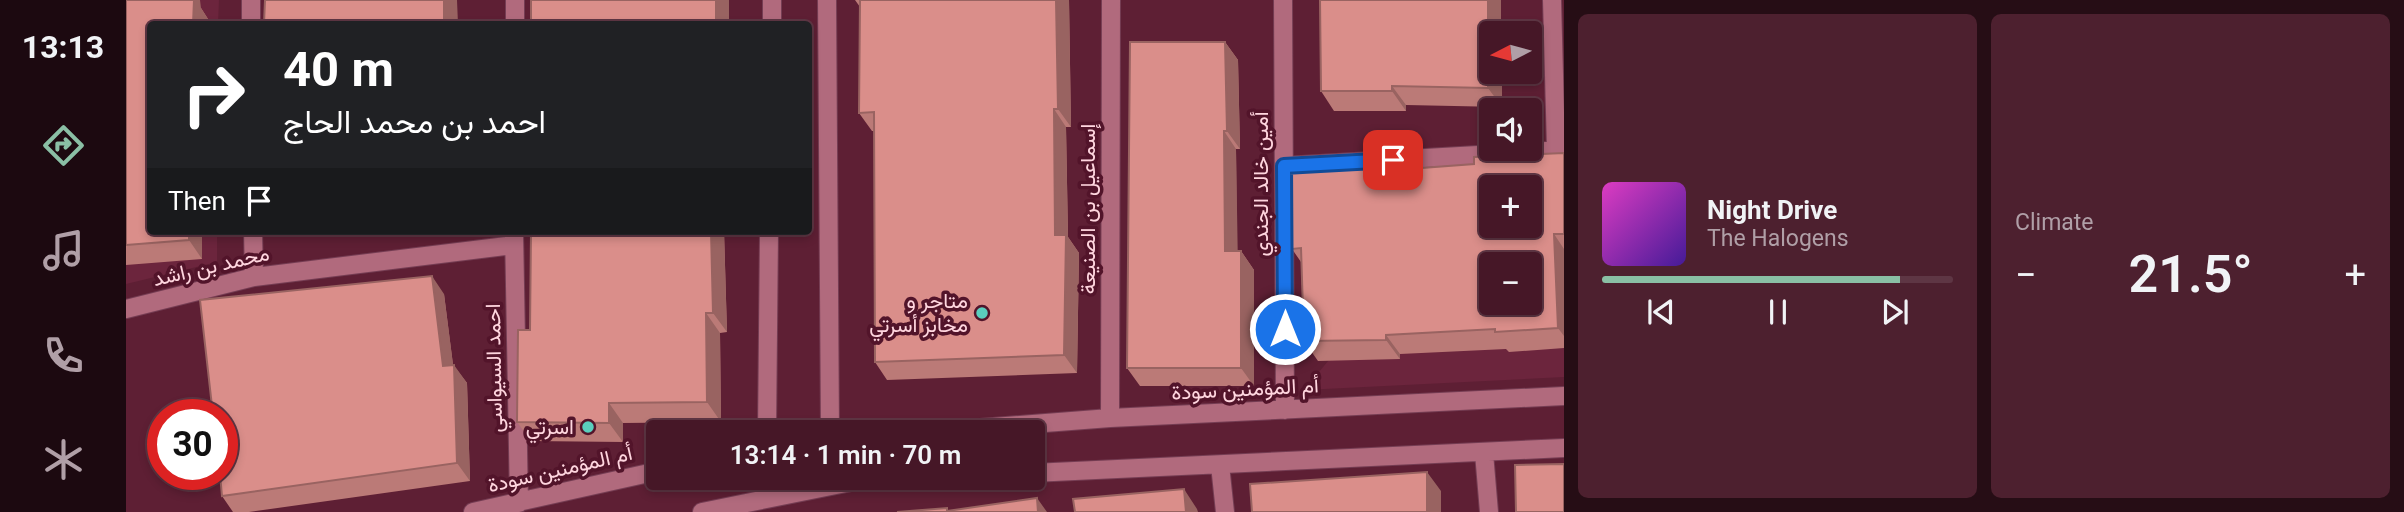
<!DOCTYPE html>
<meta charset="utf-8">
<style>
body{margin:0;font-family:Roboto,Vazirmatn,sans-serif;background:#4d202f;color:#f1f3f6;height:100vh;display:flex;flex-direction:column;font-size:26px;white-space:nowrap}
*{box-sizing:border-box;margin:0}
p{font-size:23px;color:#b09fa7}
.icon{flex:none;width:38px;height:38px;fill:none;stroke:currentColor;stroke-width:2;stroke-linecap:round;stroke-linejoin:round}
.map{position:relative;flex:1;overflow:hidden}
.side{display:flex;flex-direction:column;gap:14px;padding:14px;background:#260d15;width:840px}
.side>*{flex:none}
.hud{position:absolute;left:21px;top:21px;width:665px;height:214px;border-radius:7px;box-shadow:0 4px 10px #0003,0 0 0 2px #5e3644;background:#202124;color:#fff;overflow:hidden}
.needle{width:46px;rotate:264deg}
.fabs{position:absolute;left:1353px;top:21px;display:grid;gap:14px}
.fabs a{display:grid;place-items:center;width:63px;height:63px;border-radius:7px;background:#461727;box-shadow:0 4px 10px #0003,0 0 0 2px #5e3644;font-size:35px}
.speed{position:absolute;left:21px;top:399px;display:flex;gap:14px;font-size:35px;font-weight:700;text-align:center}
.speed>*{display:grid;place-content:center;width:91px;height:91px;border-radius:50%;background:#461727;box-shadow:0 4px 10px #0003,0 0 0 2px #5e3644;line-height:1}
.speed .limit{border:10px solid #d22;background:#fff;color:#111}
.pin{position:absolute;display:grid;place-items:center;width:60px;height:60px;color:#fff;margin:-30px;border-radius:14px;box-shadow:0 4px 10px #0006}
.me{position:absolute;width:77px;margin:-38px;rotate:0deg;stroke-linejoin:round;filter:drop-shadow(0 0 5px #0008)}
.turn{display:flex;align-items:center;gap:24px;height:147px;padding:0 21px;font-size:32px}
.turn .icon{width:91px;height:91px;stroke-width:2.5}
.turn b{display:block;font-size:49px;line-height:60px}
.then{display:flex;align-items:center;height:66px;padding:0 21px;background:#0003;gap:14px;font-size:26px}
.big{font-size:52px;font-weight:600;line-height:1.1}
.side .tile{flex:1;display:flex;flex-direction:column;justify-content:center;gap:10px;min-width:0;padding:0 24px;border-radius:10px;background:#4d202f}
.song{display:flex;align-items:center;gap:21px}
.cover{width:84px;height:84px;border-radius:10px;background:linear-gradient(135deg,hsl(310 70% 55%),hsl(260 70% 35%))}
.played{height:7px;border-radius:4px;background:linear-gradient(90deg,#8abfa5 85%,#5e3644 85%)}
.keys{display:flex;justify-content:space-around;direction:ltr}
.heat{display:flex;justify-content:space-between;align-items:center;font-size:38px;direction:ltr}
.side .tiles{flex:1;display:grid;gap:14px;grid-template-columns:repeat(2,1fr)}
.trip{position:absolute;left:520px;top:420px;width:399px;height:70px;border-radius:7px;background:#461727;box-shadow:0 4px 10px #0003,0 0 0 2px #5e3644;font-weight:600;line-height:70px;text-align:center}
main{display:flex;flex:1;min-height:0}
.menu{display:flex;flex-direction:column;width:126px;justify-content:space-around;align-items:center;background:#1c0910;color:#b09fa7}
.menu .icon{width:49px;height:49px}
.menu .active{color:#8abfa5}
.menu b{font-size:32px;color:#f1f3f6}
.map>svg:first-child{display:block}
.built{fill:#6c253d;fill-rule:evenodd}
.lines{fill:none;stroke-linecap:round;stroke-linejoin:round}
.minor-casing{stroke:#753d53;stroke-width:20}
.minor{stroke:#b16a7d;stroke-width:18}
.wall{fill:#bb7a77}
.shaded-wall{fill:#996361}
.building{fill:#da8e8a;stroke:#996361;stroke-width:2;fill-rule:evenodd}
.route-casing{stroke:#114b97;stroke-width:18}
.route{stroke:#1a73e8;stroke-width:12}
.poi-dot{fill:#5acebd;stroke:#52142a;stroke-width:2.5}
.labels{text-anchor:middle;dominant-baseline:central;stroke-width:7;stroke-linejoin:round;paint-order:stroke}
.street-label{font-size:21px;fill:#ffd6df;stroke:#52142a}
.poi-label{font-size:21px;fill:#ffd6df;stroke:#52142a;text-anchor:end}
</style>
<main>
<nav class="menu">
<b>13:13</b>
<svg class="icon active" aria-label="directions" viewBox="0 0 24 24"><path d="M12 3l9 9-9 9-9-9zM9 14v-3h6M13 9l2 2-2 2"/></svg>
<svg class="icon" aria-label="music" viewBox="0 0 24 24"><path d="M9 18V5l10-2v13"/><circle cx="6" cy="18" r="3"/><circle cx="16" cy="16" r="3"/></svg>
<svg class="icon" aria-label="phone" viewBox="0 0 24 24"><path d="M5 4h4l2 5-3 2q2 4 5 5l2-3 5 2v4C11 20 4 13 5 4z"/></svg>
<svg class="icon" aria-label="climate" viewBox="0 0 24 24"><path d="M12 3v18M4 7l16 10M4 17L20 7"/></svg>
</nav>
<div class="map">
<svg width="1438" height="512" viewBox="0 0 1438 512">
<rect width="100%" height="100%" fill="#5e1f34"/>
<path class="built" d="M0 0H93L92 24H24V231H91V262L0 284Z
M1438 168V377L1178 390 1361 170ZM1365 187H1404V226H1365ZM1365 264H1404V303H1365Z"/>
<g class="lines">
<g class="minor-casing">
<path id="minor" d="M125 0V24
M701 0 704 432
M1157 0 1159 410
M1426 0 1430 150
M389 24V0
M646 24V0
M1158 166 1438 150
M127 231 128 277
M388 231 393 503
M0 309 128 277 388 245
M984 418 985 0
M641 432 643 231
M803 432 984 418 1438 396
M1358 453 1363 512
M1094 465 1099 512
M906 473 1438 448
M347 512 532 471
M576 512 730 481 795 478"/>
</g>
<use href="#minor" class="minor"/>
</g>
<path class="wall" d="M0 0 75 8 82 19 24 24V231H76V259L0 265Z
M729 0H943L945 127H940L942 237 953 253 951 373 761 380 749 362 748 131H746L733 113 734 7Z
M1375 0V33H1365L1376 107 1280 105V111H1208L1195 91Z
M1099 42 1112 60 1114 149H1110L1111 251H1115L1128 270V386H1014L1001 368Z
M1438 153V348L1383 352 1380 349 1274 354V359L1192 361 1178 341 1175 262 1166 249 1243 166 1247 172 1348 164Z
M405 231H598L601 332 594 333 595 422 497 423V442L405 441 391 422 404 330Z
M318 294 327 365 341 383 344 481 123 512H107L96 496Z"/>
<path class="shaded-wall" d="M62 0H74L75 8 82 19V24H67Z
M318 0H331L332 24H318Z
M590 0H603V24H590Z
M930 0H943L945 127 932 109Z
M1362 0H1375V33H1365V72H1376V107L1362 88Z
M1099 42 1112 60 1114 149 1101 131Z
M1266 86 1280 105V111L1266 91Z
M928 109 940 127 942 237 953 253 951 373 938 355 929 235Z
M1098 131 1110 149 1112 269 1099 251Z
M63 231H76V259L63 240Z
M585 231H598L601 332 587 313Z
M1428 234 1438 249V336L1432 328Z
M1115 251 1128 270V386L1115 368Z
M306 276 318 294 328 372V365L341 383 344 481 331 463 317 366Z
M580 313 594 333 595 422 581 402Z
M1260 335 1274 354V359L1260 340Z
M483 403 497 423V442L483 423Z
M1301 472 1315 491V512H1301Z
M1058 489 1071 509 1072 512H1060Z
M911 498 921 512H912Z"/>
<path class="building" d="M0 0H68L67 24H24V231H63V240L0 245Z
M139 0H318V24H138Z
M405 0H590V24H405Z
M734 0H930L932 109H928L929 235H940L938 355 749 362 748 112 733 113Z
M1194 0H1362V88L1266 86V91H1195Z
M1004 42H1099L1101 131H1098L1099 251H1115V368H1001Z
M1438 153V234H1428L1432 328 1369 332V329L1260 335V340L1178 341 1175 248 1166 249 1162 173 1243 166V172L1348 164V157ZM1365 187H1404V226H1365ZM1365 264H1404V303H1365Z
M405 231H585L587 313H580L581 402 483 403V423L391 422 392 330H404Z
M306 276 317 366 328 365 331 463 96 496 94 474H96V415H87L74 300Z
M1438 464V512H1390L1389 465Z
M1301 472V512H1126L1124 484Z
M1058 489 1060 512H949L947 499Z
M911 498 912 512H771L821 508V511Z"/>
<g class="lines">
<g class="route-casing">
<path id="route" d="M1159 329 1158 166 1267 160"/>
</g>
<use href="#route" class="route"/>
</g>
<g class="poi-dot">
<circle cx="856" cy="313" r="7"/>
<circle cx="462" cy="427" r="7"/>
</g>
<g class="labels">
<g class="street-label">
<text transform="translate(1135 184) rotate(-90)">أمين خالد الجندي</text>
<text transform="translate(962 209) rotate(-90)">إسماعيل بن الصنيعة</text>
<text transform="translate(85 266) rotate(-13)">محمد بن راشد</text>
<text transform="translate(368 368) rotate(-91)">احمد السيواسي</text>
<text transform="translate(1119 389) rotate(-3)">أم المؤمنين سودة</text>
<text transform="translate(434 469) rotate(-13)">أم المؤمنين سودة</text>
</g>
<g class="poi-label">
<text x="842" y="301">متاجر و<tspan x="842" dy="24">مخابز أسرتي</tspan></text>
<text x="448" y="427">اسرتي</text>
</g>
</g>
</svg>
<div class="fabs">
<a><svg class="needle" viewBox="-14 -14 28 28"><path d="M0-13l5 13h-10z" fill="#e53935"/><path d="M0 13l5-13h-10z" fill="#b09fa7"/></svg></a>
<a><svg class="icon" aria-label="sound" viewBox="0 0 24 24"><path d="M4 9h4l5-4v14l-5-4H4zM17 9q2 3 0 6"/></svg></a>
<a>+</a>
<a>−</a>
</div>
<div class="speed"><div class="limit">30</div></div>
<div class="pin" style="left:1267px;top:160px;background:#d93025"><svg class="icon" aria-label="arrive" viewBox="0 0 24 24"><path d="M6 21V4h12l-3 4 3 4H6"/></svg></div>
<svg class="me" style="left:1159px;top:329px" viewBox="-20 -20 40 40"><circle r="17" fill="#1a73e8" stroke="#fff" stroke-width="3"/><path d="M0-11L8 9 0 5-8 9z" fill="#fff"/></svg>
<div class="trip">13:14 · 1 min · 70 m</div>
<div class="hud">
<div class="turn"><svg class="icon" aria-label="right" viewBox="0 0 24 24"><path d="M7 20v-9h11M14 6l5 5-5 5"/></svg><div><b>40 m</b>احمد بن محمد الحاج</div></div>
<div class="then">Then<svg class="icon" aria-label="arrive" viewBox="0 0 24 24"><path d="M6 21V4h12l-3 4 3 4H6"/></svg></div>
</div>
</div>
<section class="side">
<div class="tiles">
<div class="tile">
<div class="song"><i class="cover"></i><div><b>Night Drive</b><p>The Halogens</p></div></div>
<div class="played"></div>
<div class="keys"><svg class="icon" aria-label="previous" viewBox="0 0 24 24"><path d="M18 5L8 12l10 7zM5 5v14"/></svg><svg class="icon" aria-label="pause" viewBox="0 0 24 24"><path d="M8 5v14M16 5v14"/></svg><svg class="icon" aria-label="next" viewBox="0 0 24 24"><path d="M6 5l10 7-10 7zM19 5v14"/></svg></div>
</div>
<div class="tile"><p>Climate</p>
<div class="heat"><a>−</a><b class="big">21.5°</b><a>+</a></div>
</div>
</div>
</section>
</main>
